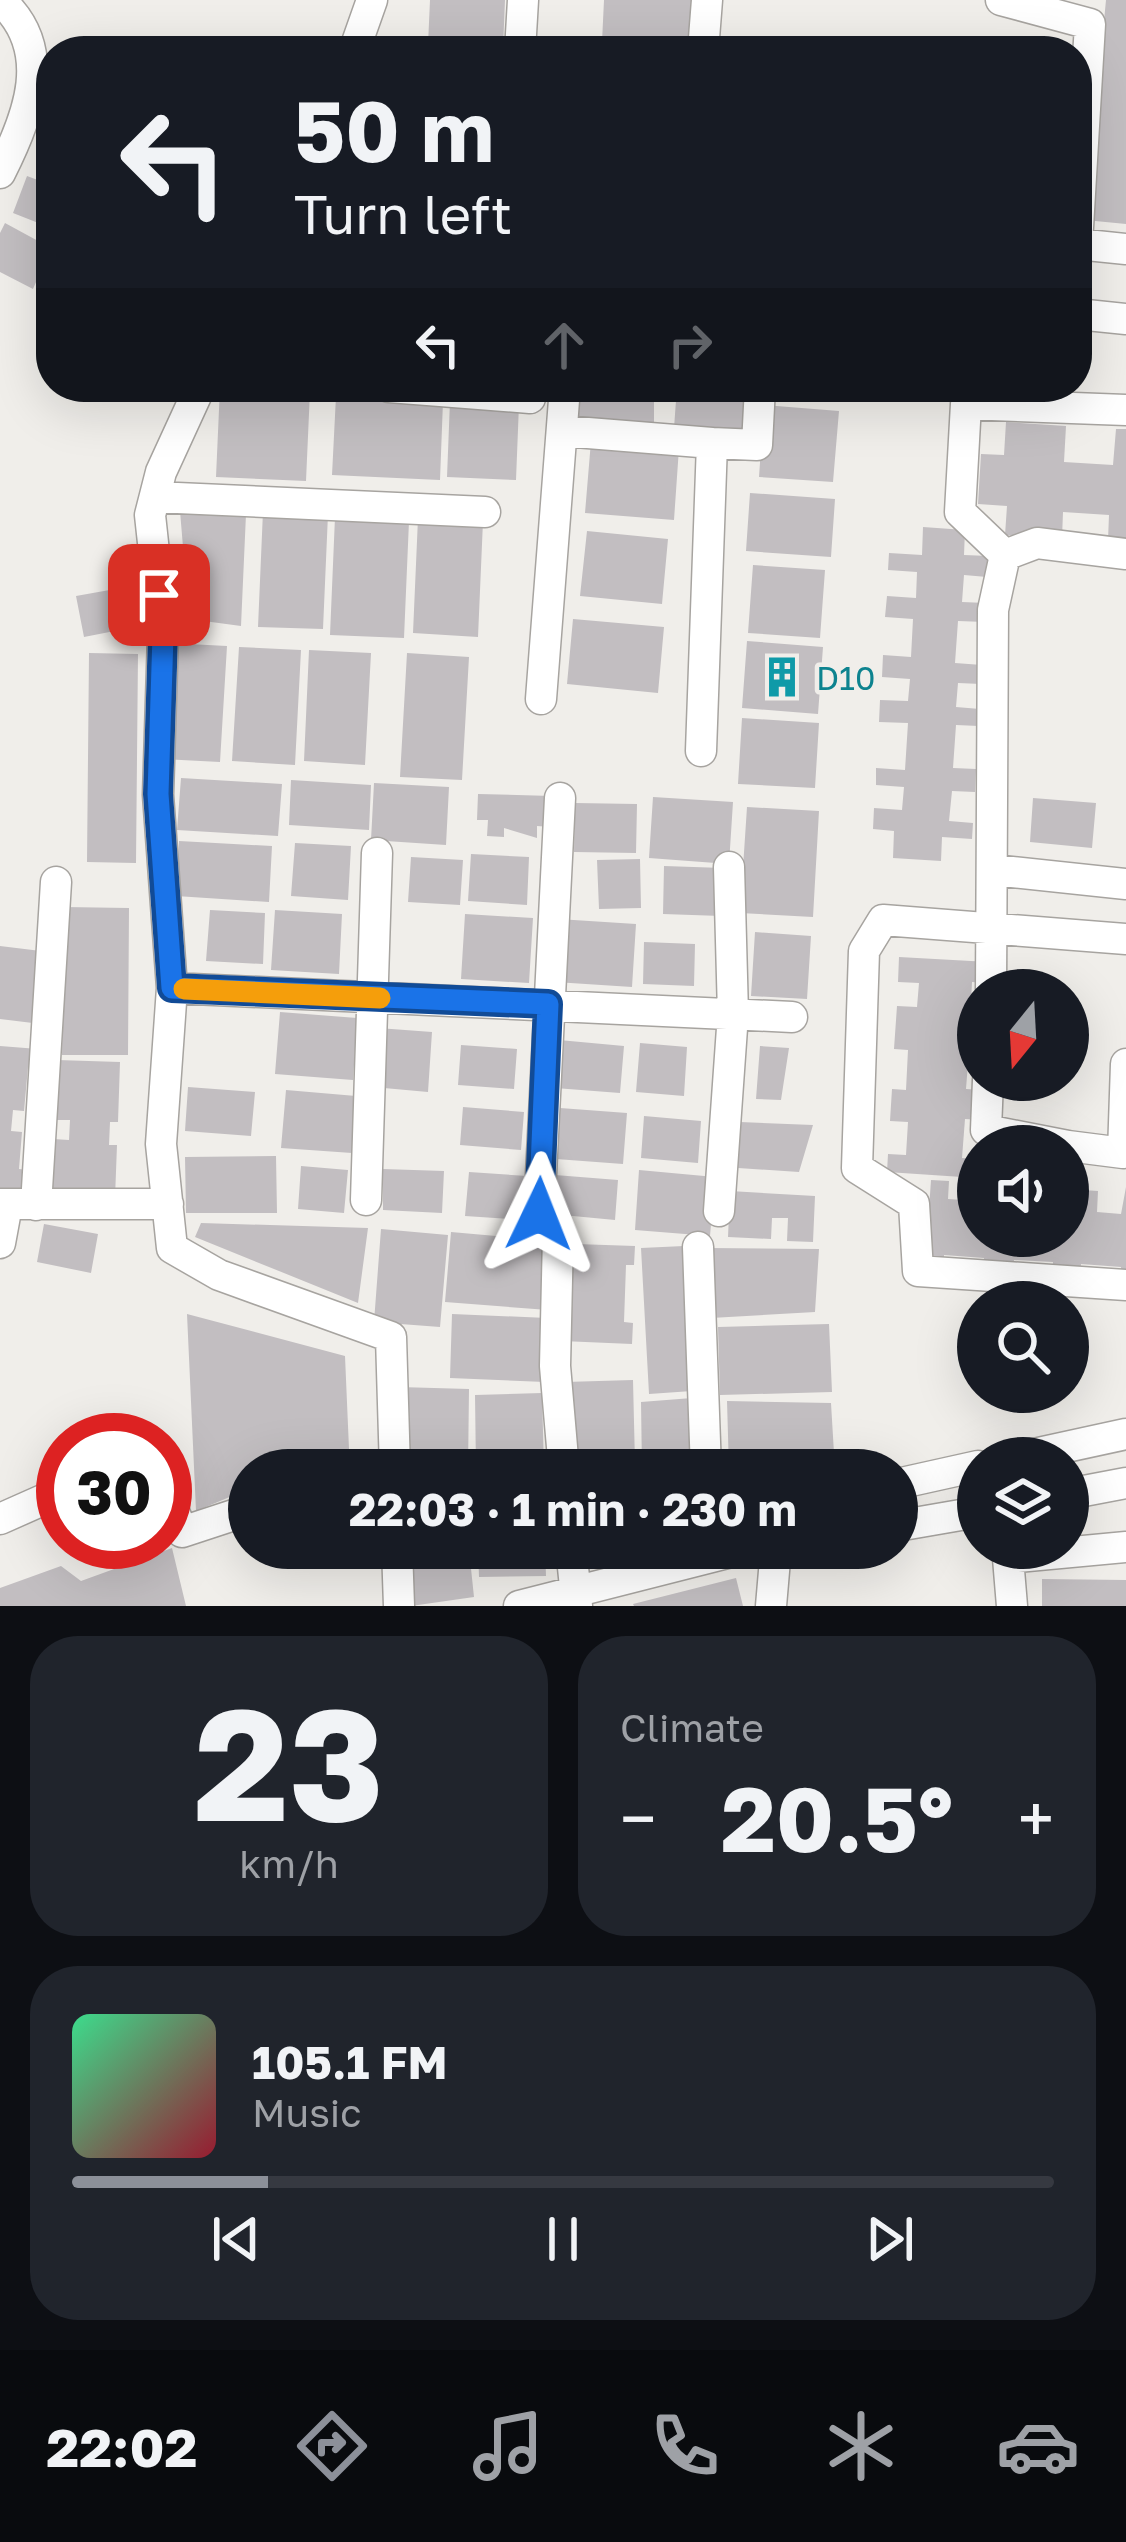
<!DOCTYPE html>
<meta charset="utf-8">
<style>
body{margin:0;font-family:"Golos Text",sans-serif;background:#20242c;color:#f1f3f6;height:100vh;display:flex;flex-direction:column;font-size:45px;white-space:nowrap}
*{box-sizing:border-box;margin:0}
p{font-size:39px;color:#9ea1a6}
.icon{flex:none;width:66px;height:66px;fill:none;stroke:currentColor;stroke-width:2;stroke-linecap:round;stroke-linejoin:round}
.map{position:relative;height:1606px;overflow:hidden}
.panel{display:flex;flex-direction:column;gap:30px;padding:30px;background:#0d0f14;flex:1}
.panel>*{flex:none}
.top-card{position:absolute;left:36px;top:36px;width:1056px;height:366px;border-radius:48px;box-shadow:0 12px 48px #0002;background:#171b24;color:#f1f3f6;overflow:hidden}
.needle{width:78px;rotate:198deg}
.controls{position:absolute;left:957px;top:969px;display:grid;gap:24px}
.controls a{display:grid;place-items:center;width:132px;height:132px;border-radius:50%;background:#171b24;box-shadow:0 12px 48px #0002;font-size:60px}
.speed{position:absolute;left:36px;top:1413px;display:flex;gap:24px;font-size:60px;font-weight:700;text-align:center}
.speed>*{display:grid;place-content:center;width:156px;height:156px;border-radius:50%;background:#171b24;box-shadow:0 12px 48px #0002;line-height:1}
.speed .limit{border:18px solid #d22;background:#fff;color:#111}
.pin{position:absolute;display:grid;place-items:center;width:102px;height:102px;color:#fff;margin:-51px;border-radius:24px;box-shadow:0 6px 18px #0006}
.me{position:absolute;width:132px;margin:-66px;rotate:2deg;stroke-linejoin:round;filter:drop-shadow(0 0 9px #0008)}
.turn{display:flex;align-items:center;gap:42px;height:252px;padding:0 60px;font-size:54px}
.turn .icon{width:156px;height:156px;stroke-width:2.5}
.turn b{display:block;font-size:84px;line-height:102px}
.lanes{display:flex;align-items:center;height:114px;padding:0 60px;background:#0003;justify-content:center;gap:60px;direction:ltr}
.lanes .off{opacity:.35}
.big{font-size:90px;font-weight:700;line-height:1.1}
.panel .card{flex:1;display:flex;flex-direction:column;justify-content:center;gap:18px;min-width:0;padding:0 42px;border-radius:48px;background:#20242c}
.panel .dial{align-items:center;gap:0}
.dial b{font-size:156px;line-height:1}
.song{display:flex;align-items:center;gap:36px}
.cover{width:144px;height:144px;border-radius:18px;background:linear-gradient(135deg,hsl(150 70% 55%),hsl(350 70% 35%))}
.played{height:12px;border-radius:6px;background:linear-gradient(90deg,#8c9099 20%,#363941 20%)}
.keys{display:flex;justify-content:space-around;direction:ltr}
.heat{display:flex;justify-content:space-between;align-items:center;font-size:66px;direction:ltr}
.panel .tiles{flex:1;display:grid;gap:30px;grid-template-columns:1fr 1fr}
.card:last-child{grid-column:span 2}
.trip{position:absolute;left:228px;top:1449px;width:690px;height:120px;border-radius:60px;background:#171b24;box-shadow:0 12px 48px #0002;font-weight:700;line-height:120px;text-align:center}
.tab-bar{display:flex;height:192px;justify-content:space-around;align-items:center;background:#090b0e;color:#9ea1a6}
.tab-bar .icon{width:84px;height:84px}
.tab-bar .active{color:#8c9099}
.tab-bar b{font-size:54px;color:#f1f3f6}
.map>svg:first-child{display:block}
.building{fill:#c2bec1}
.lines{fill:none;stroke-linecap:round;stroke-linejoin:round}
.minor-casing{stroke:#a7a4a0;stroke-width:33}
.minor{stroke:#fff;stroke-width:30}
.route-casing{stroke:#114b97;stroke-width:30}
.route{stroke:#1a73e8;stroke-width:21}
.slow{stroke:#f59e0b;stroke-width:21}
.labels{text-anchor:middle;dominant-baseline:central;stroke-width:9;stroke-linejoin:round;paint-order:stroke}
.culture-label{font-size:33px;fill:#0d838f;stroke:#f0eeea;text-anchor:start}
</style>
<div class="map">
<svg width="1126" height="1606" viewBox="0 0 1126 1606">
<rect width="100%" height="100%" fill="#f0eeea"/>
<path class="building" d="M430 0H505L503 48 428 45Z
M604 0H697L695 47 602 42Z
M1106 0H1126V224L1085 220Z
M27 176 51 185V228L13 213Z
M5 223 51 248 33 289 0 272V233Z
M220 387 310 391 306 481 216 477Z
M579 387H654V426L578 424Z
M677 387H755L752 433 674 428Z
M779 387H861L860 398 779 394Z
M336 396 443 401 440 480 332 475Z
M450 401 519 404 516 480 447 477Z
M764 405 839 411 833 482 759 477Z
M1006 422 1066 426 1064 462 1113 465 1116 429H1126V542L1108 540 1109 515 1063 512 1062 538 1005 535 1007 506 978 504 981 454 1004 455Z
M591 441 679 448 674 520 585 513Z
M750 493 835 499 831 557 746 551Z
M180 511 246 514 241 626 189 619Z
M263 511 328 514 323 629 258 627Z
M335 517 409 521 404 638 330 635Z
M418 518 483 521 478 637 413 633Z
M923 527 965 530 964 555 989 556 987 577 964 575 962 602 986 603 985 622 958 621 955 663 982 665 981 684 958 683 956 707 980 709 979 726 956 725 953 768 976 769 975 792 952 791 949 821 973 823 972 839 942 837 941 861 893 858 894 831 873 829 874 808 902 810 904 787 876 785V768L905 770 908 723 879 722 880 700 908 701 910 679 882 677 883 655 911 657 913 619 885 617 887 596 916 598 917 572 888 570 889 553 922 555Z
M587 531 668 539 662 604 580 596Z
M753 565 825 570 820 638 748 633Z
M132 586 140 626 84 637 76 596Z
M573 619 664 627 658 693 567 684Z
M747 641 823 647 818 714 742 708Z
M169 643 227 646 220 762 162 759Z
M239 647 301 650 295 765 232 761Z
M309 650 371 653 365 765 304 761Z
M89 653 138 654 136 863 87 862Z
M407 653 469 657 462 780 400 777Z
M742 718 819 723 815 788 738 784Z
M181 778 282 784 278 836 177 830Z
M291 780 371 785 369 830 289 825Z
M374 783 449 787 446 845 371 840Z
M478 794 552 796 551 827 537 826V838L504 828V837L487 836 488 820H477Z
M653 797 733 802 729 864 649 858Z
M1033 798 1096 803 1092 848 1030 842Z
M575 803 637 804 636 853 574 852Z
M747 807 819 811 813 917 740 913Z
M179 841 272 846 269 902 176 896Z
M295 843 351 846 348 900 291 896Z
M471 854 529 857 527 905 468 901Z
M411 857 463 860 460 905 408 902Z
M640 859 641 908 599 909 597 860Z
M664 866 723 868 721 916 663 914Z
M64 907 129 908 128 1055H62Z
M210 910 265 913 263 964 206 961Z
M275 910 342 914 339 974 271 970Z
M465 914 533 918 529 983 461 979Z
M558 919 636 924 632 987 555 982Z
M755 932 811 936 807 999 751 996Z
M644 942 695 944 694 986 643 984Z
M0 946 49 952 41 1024 0 1019Z
M899 957 989 962 988 983 972 982 970 1022 978 1023V1051L969 1050 966 1089 982 1090 980 1120 965 1119 962 1158 978 1159 977 1178 887 1172 888 1154 906 1155 908 1122 890 1121 892 1089 906 1090 908 1050 894 1049 897 1006 917 1007 919 983 898 982Z
M280 1012 357 1018 353 1080 275 1074Z
M378 1028 432 1032 428 1092 373 1087Z
M559 1040 624 1046 620 1093 555 1088Z
M640 1043 687 1047 684 1096 636 1092Z
M461 1045 517 1049 514 1089 458 1085Z
M0 1046 38 1049 37 1068 28 1067 24 1111 13 1110 11 1131 22 1132 19 1169 28 1170 26 1198 0 1190Z
M760 1046 789 1048 781 1100 756 1099Z
M57 1060 120 1062 118 1122H110L109 1145H117L115 1198 52 1195 53 1139 69 1140 70 1120H54Z
M188 1087 255 1092 251 1136 185 1131Z
M286 1090 356 1096 352 1153 281 1148Z
M463 1107 524 1112 521 1150 460 1145Z
M560 1108 627 1113 623 1164 556 1159Z
M644 1116 701 1121 698 1163 641 1158Z
M740 1122 813 1125 799 1172 738 1168Z
M276 1156 277 1213H186L185 1157Z
M301 1166 348 1170 344 1213 298 1209Z
M383 1169 444 1171 442 1213 383 1210Z
M639 1170 715 1177 710 1236 635 1230Z
M469 1172 527 1176 523 1220 465 1216Z
M555 1175 618 1180 615 1220 552 1214Z
M931 1180 949 1181 948 1199 978 1201V1236H1068V1189L1098 1191 1097 1212 1121 1214 1126 1187V1283H1120L1121 1267 1081 1264 1080 1280 1052 1278 1053 1262 1014 1260 1013 1276 983 1273 984 1258 944 1255V1271L925 1269Z
M730 1191 815 1196 813 1242 787 1241 788 1218H772L771 1239 728 1237Z
M201 1223 368 1228 358 1303 195 1237Z
M44 1224 98 1234 91 1273 37 1262Z
M381 1229 448 1235 440 1327 374 1322Z
M451 1232 553 1241 548 1310 445 1302Z
M576 1244 635 1246 634 1265H626L624 1322 633 1323 632 1344 562 1341 564 1267H575Z
M684 1246 692 1391 649 1394 641 1248Z
M709 1248 819 1249 815 1312 711 1318Z
M187 1314 345 1356 349 1449 296 1470H249V1489L196 1511Z
M452 1314 547 1318 545 1382 450 1378Z
M829 1324 832 1392 720 1395 718 1327Z
M633 1380 635 1464 567 1465 565 1382Z
M399 1387 469 1389 468 1470H397Z
M542 1393 544 1470H476L475 1395Z
M692 1398 694 1470H642L641 1402Z
M727 1401 831 1403 835 1470H729Z
M172 1548 186 1606H0V1588L61 1566 81 1581Z
M312 1548H363L365 1556 315 1564Z
M478 1548H545L546 1576 479 1577Z
M470 1559 474 1597 411 1606 400 1565Z
M736 1578 743 1606H634L633 1604Z
M1042 1579 1126 1580V1606H1042Z"/>
<g class="lines">
<g class="minor-casing">
<path id="minor" d="M1001 0 1090 24 1077 244 1126 249
M354 51 372 0
M520 51 523 0
M703 51 707 0
M0 173C29 116 55 49 0 0
M1077 314 1126 319
M200 387 161 472 150 515 163 635 158 795 172 988 161 1144 172 1248 219 1275 391 1337 395 1470
M389 387 530 398
M563 431 712 443
M155 497 485 512
M1005 555 960 512 966 404 1126 410
M541 699 565 387
M701 751 712 443 757 445 760 387
M993 870 1126 884
M1126 939 883 920 864 951 857 1168 914 1204 918 1271 1126 1285
M172 988 792 1017
M991 990 993 610 1005 555 1037 543 1126 554
M988 1080 986 1130 1068 1146
M1068 1146 1123 1153 1126 1064
M366 1200 377 853
M0 1204H168
M36 1205 56 882
M719 1211 733 1014 729 867
M539 1214 560 798
M558 1236 555 1366 564 1470
M0 1243 7 1205
M698 1247 706 1470
M1015 1458 1126 1434
M897 1484 978 1466
M165 1488 182 1532 249 1510
M1068 1494 1126 1483
M0 1519 63 1491
M897 1526 978 1512
M397 1548 399 1606
M571 1548 577 1606
M519 1606 747 1548
M771 1606 776 1548
M1012 1606 1008 1558 1126 1547"/>
</g>
<use href="#minor" class="minor"/>
</g>
<g class="lines">
<g class="route-casing">
<path id="route" d="M159 595 163 635 158 794 172 988 548 1004 539 1214"/>
</g>
<use href="#route" class="route"/>
<path class="slow" d="M184 989 380 998"/>
</g>
<defs>
<g id="building-bare" transform="scale(3.24)"><path d="M-4-6H4V6H1V3H-1V6H-4ZM-2.5-4.3h1.7v1.8h-1.7ZM.8-4.3h1.7v1.8H.8ZM-2.5-1h1.7V.8h-1.7ZM.8-1h1.7V.8H.8Z" fill="#0f9aa8" stroke="#f0eeea" stroke-width="2.5" paint-order="stroke"/></g>
</defs>
<g fill-rule="evenodd">
<use href="#building-bare" x="782" y="677"/>
</g>
<g class="labels">
<g class="culture-label">
<text x="816" y="677">D10</text>
</g>
</g>
</svg>
<div class="controls">
<a><svg class="needle" viewBox="-14 -14 28 28"><path d="M0-13l5 13h-10z" fill="#e53935"/><path d="M0 13l5-13h-10z" fill="#9ea1a6"/></svg></a>
<a><svg class="icon" aria-label="sound" viewBox="0 0 24 24"><path d="M4 9h4l5-4v14l-5-4H4zM17 9q2 3 0 6"/></svg></a>
<a><svg class="icon" aria-label="search" viewBox="0 0 24 24"><circle cx="10" cy="10" r="6"/><path d="M15 15l6 6"/></svg></a>
<a><svg class="icon" aria-label="layers" viewBox="0 0 24 24"><path d="M12 4l9 5-9 5-9-5zM3 14l9 5 9-5"/></svg></a>
</div>
<div class="speed"><div class="limit">30</div></div>
<div class="pin" style="left:159px;top:595px;background:#d93025"><svg class="icon" aria-label="arrive" viewBox="0 0 24 24"><path d="M6 21V4h12l-3 4 3 4H6"/></svg></div>
<svg class="me" style="left:539px;top:1214px" viewBox="-20 -20 40 40"><path d="M0-17L14 15 0 8-14 15z" fill="#1a73e8" stroke="#fff" stroke-width="4"/></svg>
<div class="trip">22:03 · 1 min · 230 m</div>
<div class="top-card">
<div class="turn"><svg class="icon" aria-label="left" viewBox="0 0 24 24"><path d="M17 20v-9H6M10 6l-5 5 5 5"/></svg><div><b>50 m</b>Turn left</div></div>
<div class="lanes"><svg class="icon" aria-label="left" viewBox="0 0 24 24"><path d="M17 20v-9H6M10 6l-5 5 5 5"/></svg><svg class="icon off" aria-label="ahead" viewBox="0 0 24 24"><path d="M12 20V5M6 11l6-6 6 6"/></svg><svg class="icon off" aria-label="right" viewBox="0 0 24 24"><path d="M7 20v-9h11M14 6l5 5-5 5"/></svg></div>
</div>
</div>
<section class="panel">
<div class="tiles">
<div class="card dial"><b>23</b><p>km/h</p></div>
<div class="card"><p>Climate</p>
<div class="heat"><a>−</a><b class="big">20.5°</b><a>+</a></div>
</div>
<div class="card">
<div class="song"><i class="cover"></i><div><b>105.1 FM</b><p>Music</p></div></div>
<div class="played"></div>
<div class="keys"><svg class="icon" aria-label="previous" viewBox="0 0 24 24"><path d="M18 5L8 12l10 7zM5 5v14"/></svg><svg class="icon" aria-label="pause" viewBox="0 0 24 24"><path d="M8 5v14M16 5v14"/></svg><svg class="icon" aria-label="next" viewBox="0 0 24 24"><path d="M6 5l10 7-10 7zM19 5v14"/></svg></div>
</div>
</div>
</section>
<nav class="tab-bar">
<b>22:02</b>
<svg class="icon active" aria-label="directions" viewBox="0 0 24 24"><path d="M12 3l9 9-9 9-9-9zM9 14v-3h6M13 9l2 2-2 2"/></svg>
<svg class="icon" aria-label="music" viewBox="0 0 24 24"><path d="M9 18V5l10-2v13"/><circle cx="6" cy="18" r="3"/><circle cx="16" cy="16" r="3"/></svg>
<svg class="icon" aria-label="phone" viewBox="0 0 24 24"><path d="M5 4h4l2 5-3 2q2 4 5 5l2-3 5 2v4C11 20 4 13 5 4z"/></svg>
<svg class="icon" aria-label="climate" viewBox="0 0 24 24"><path d="M12 3v18M4 7l16 10M4 17L20 7"/></svg>
<svg class="icon" aria-label="car" viewBox="0 0 24 24"><path d="M5 17H2v-5l4-1 3-4h7l3 4 3 1v5h-3M9 17h6M6 11h13"/><circle cx="7" cy="17" r="2"/><circle cx="17" cy="17" r="2"/></svg>
</nav>
